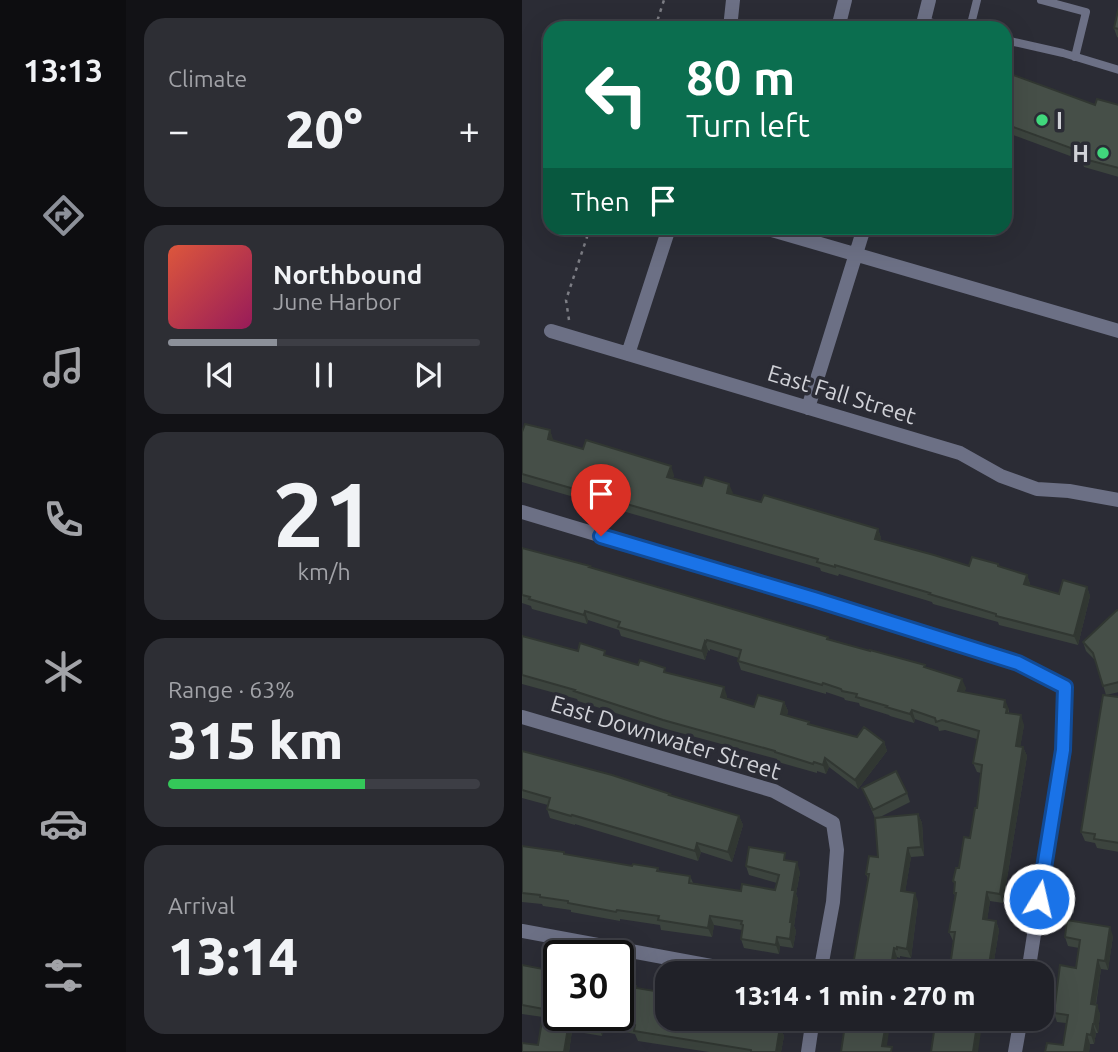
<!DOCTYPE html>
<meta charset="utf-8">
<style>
body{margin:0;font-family:Ubuntu,sans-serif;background:#2d2e34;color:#f1f3f6;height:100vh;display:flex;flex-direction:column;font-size:26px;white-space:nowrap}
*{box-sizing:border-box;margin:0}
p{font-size:23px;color:#a2a3a8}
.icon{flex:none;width:38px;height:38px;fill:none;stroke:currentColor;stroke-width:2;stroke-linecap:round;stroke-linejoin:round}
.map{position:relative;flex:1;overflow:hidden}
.drawer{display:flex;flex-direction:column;gap:18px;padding:18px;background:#121216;width:396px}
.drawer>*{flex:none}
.banner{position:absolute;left:21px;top:21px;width:469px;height:214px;border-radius:21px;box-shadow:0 7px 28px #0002,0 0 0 2px #3d3e45;background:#0b6e4f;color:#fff;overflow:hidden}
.speed{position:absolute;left:21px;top:940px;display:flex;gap:14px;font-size:35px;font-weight:700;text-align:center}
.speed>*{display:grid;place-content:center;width:91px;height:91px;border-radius:50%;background:#202128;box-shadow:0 7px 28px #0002,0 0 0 2px #3d3e45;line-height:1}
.speed .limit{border:4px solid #111;border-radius:10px;background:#fff;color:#111}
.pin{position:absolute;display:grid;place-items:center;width:60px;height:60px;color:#fff;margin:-72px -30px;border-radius:50% 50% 50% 0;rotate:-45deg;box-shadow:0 0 7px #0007}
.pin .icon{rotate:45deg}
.me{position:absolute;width:77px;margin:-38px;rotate:9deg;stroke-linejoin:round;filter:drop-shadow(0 0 5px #0008)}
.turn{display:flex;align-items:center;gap:24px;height:147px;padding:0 28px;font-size:32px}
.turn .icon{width:91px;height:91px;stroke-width:2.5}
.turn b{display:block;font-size:49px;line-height:60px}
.then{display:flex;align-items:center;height:66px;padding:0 28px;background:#0003;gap:14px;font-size:26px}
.big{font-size:52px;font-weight:800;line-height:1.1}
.drawer .card{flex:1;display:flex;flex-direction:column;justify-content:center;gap:10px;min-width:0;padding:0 24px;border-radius:21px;background:#2d2e34}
.drawer .dial{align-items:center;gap:0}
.dial b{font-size:91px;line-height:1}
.song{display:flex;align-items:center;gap:21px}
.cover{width:84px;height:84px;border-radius:10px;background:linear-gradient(135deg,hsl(10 70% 55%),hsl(330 70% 35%))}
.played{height:7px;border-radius:4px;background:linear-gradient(90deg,#8c9099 35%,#3d3e45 35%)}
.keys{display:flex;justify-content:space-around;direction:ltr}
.heat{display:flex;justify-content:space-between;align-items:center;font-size:38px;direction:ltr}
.charge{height:10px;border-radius:5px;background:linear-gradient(90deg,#34c759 63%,#3d3e45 0)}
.trip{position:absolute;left:133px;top:961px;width:399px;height:70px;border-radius:21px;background:#202128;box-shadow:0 7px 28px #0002,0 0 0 2px #3d3e45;font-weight:800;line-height:70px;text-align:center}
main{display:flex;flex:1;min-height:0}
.tabs{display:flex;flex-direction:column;width:126px;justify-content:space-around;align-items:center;background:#0d0d10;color:#a2a3a8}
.tabs .icon{width:49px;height:49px}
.tabs .on{color:#8c9099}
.tabs b{font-size:32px;color:#f1f3f6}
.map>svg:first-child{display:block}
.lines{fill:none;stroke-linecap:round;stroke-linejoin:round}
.path{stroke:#7d7e85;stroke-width:2.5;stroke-dasharray:3.5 5;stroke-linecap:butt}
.service{stroke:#6c7085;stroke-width:8}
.minor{stroke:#6c7085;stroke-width:14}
.wall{fill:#3c443e}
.shaded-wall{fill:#313732}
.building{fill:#464f48;stroke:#313732;stroke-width:2}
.route-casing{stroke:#114b97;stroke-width:18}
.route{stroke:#1a73e8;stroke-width:12}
.poi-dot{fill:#40d77c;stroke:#2b2c35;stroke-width:2.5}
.labels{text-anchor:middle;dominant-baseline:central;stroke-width:7;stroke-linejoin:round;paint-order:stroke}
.poi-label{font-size:23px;font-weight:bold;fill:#d1d2d8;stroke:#2b2c35;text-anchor:start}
.street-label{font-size:23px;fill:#d1d2d8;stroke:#2b2c35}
</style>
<main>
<nav class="tabs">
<b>13:13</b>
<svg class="icon on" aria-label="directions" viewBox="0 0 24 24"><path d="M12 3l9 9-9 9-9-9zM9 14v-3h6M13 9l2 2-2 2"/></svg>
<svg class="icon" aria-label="music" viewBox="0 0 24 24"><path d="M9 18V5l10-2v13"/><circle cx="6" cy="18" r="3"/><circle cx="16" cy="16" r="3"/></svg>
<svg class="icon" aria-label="phone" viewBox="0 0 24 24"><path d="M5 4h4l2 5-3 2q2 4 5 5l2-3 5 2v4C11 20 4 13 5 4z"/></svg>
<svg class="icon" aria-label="climate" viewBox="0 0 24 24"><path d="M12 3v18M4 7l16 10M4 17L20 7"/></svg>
<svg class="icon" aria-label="car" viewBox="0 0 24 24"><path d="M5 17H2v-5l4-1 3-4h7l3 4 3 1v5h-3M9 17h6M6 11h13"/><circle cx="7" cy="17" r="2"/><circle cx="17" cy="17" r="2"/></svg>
<svg class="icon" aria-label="filters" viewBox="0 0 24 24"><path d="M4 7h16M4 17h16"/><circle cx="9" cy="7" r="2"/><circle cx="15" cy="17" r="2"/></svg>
</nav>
<section class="drawer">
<div class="card"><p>Climate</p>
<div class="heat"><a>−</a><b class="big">20°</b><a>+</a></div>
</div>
<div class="card">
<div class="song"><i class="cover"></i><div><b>Northbound</b><p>June Harbor</p></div></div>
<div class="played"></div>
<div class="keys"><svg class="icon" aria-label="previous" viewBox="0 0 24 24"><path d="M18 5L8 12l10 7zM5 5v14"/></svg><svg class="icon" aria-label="pause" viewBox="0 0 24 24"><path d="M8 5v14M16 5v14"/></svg><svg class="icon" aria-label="next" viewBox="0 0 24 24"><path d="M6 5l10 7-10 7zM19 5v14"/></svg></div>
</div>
<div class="card dial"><b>21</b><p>km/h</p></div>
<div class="card"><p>Range · 63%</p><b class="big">315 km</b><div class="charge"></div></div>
<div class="card"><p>Arrival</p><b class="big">13:14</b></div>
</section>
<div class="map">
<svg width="597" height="1052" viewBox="0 0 597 1052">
<rect width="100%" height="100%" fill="#2b2c35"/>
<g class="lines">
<path class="path" d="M133 28 142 0
M47 320 44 300 68 228"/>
<path class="service" d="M519 0 564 12 553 57
M402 21 433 28
M448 28 455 0
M483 40 541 53 597 70"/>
<path class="minor" d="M208 28 211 0
M316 28 323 0
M400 28 407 0
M243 228 597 331
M29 331 438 453 479 476 515 489 547 491 597 500
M106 354 147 228
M286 408 342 228
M0 512 291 599 496 663 543 687V732L541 750 506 973
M0 717 252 791 311 823 315 850 311 902 298 973
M0 931 227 973
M286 1052 291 1018
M493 1052 499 1018"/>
</g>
<path class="wall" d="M597 6V38L595 37 592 28Z
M483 73 573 105H597V177L562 167 559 160 483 132Z
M28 430 31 441 152 475 151 478 239 502 356 529 359 538V540L447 566 476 564 478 567 505 575 508 584V586L537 594 565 587 568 596 556 645 477 625 476 622 411 604 410 602 317 574 316 576 299 571 298 568 0 482V432Z
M0 548 348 651 403 665V667L444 688 442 692 487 709V713L502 725 498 747H501L505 756 481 903 468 901 465 920 474 921 477 930 470 973H427L432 941H431L427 932 433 896 432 893 433 885 431 881 448 838 455 808 459 773 455 772 451 763 455 739 423 730 417 731 416 727 393 719 392 723 368 716 367 715 338 706 337 703 323 700 322 698 304 692V694L219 670 216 661 217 658 188 649V651L186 650 183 660 99 636 97 630 66 620 65 624 10 609 9 606 0 603Z
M597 611V692L584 695 597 697V852L575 848 573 843 563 841 559 832 584 695 574 661 564 651 561 642Z
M0 636 56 651 85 656 145 673 205 696V698L232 707 262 702 266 711 265 715 287 722V724L335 737 362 742 365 751 336 789 307 767 304 774 295 771V773L256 762 255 759 144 729 56 701 55 699 0 684Z
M0 751 217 816 221 825 210 862 179 852 176 861 53 824V825L28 818 25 809 26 805 0 798Z
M340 788 385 793 388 802 358 817 396 814 400 823 402 856 389 857 383 892 396 902 389 958 378 956V958L375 957 373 973H332L333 969 331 965 346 879 344 874 356 857 353 818Z
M0 846 42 852 43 854 110 866 136 868 137 871 168 876 171 883 219 891 253 890 255 883 227 875 224 866 266 861 278 872 274 894 276 899 272 926 274 931 271 948 258 946 257 954 222 948 219 939 220 930 192 925 190 937 139 930 138 925 98 919V921L49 912V910L21 906 20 904 0 902Z
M591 936 586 970 579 969 574 1005 578 1014 576 1033H574L572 1044H568L567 1052H523L541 1045 544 1023 535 1022 532 1013 554 968 557 948 546 946 543 937Z
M0 965 37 1015 114 986 115 988 256 1022 255 1026 258 1027 262 1036 259 1052H187L116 1041 113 1034 81 1028 80 1036 50 1031 47 1052H0L16 1045 21 1017 0 1014Z"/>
<path class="shaded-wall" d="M28 430 31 439 29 448 26 439Z
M149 466 152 475 149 486 145 477Z
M207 484 211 493 208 502 205 493Z
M356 529 359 538 357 548 353 539Z
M505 575 508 584 506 593 502 584Z
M565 587 568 596 556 645 552 636Z
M63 611 66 620 65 624 62 615Z
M183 641 186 650 183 660 180 651Z
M440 679 444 688 440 700 436 691Z
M202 687 205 696 203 706 199 697Z
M483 700 487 709 486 712 488 717 487 722 482 707Z
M262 702 266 711 263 723 259 714Z
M390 710 393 719 392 723 388 714Z
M499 715 502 725 497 755 494 746Z
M362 742 365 751 336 789 333 780Z
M501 747 505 756 481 903 478 894Z
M303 758 307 767 304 774 301 765Z
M396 814 400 823 402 856 399 847Z
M217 816 221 825 210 862 206 852Z
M175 843 179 852 176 861 173 851Z
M386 848 389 857 382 900 379 891Z
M275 862 278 872 274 894 276 899 272 926 274 931 271 948 268 939V922L270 890Z
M465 892 468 901 464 928 461 919Z
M393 893 396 902 389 958 385 949Z
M188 916 192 925 190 937 186 928Z
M474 921 477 930 470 973H466Z
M588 927 591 936 586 970 583 961Z
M255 937 258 946 257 954 254 945Z
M372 948 375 957 373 973H368Z
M576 960 579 969 572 1014 569 1004Z
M575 1005 578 1014 576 1033 572 1024Z
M252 1018H255L256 1022 254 1035 251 1026Z
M365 1018H369L364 1052 360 1046Z
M456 1018H458L460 1025 456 1052H451Z
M78 1019 81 1028 80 1036 77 1027Z
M47 1022 50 1031 47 1052H42Z
M571 1024 574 1033 572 1044 569 1035Z
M258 1027 262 1036 259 1052H254Z
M565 1034 568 1044 567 1052H562Z"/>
<path class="building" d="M597 6V29L592 28Z
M483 72 573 105 575 99 597 105V168L558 158 560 152 483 124Z
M3 424 28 430 26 439 61 449 64 440 149 466 145 477 180 486 183 477 207 484 205 493 239 502 242 495 356 529 353 539 412 555 447 566 450 557 476 564V566L505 575 502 584 537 594 541 580 565 587 552 636 474 616V614L407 594 408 593 313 565V567L295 562 296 559 0 474V432Z
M0 548 68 566 67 567 306 637 305 639 348 651V650L403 665 402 667 440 679 436 691 483 700 482 707 485 708 484 713 499 715 494 746 501 747 478 894 465 892 461 919 474 921 466 971H464V973H427L433 932H427L434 893H432L433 882 431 881 434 868H437L442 837 448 838 453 808H455L460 765 451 763 457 731 420 720 414 722 413 718 390 710 388 714 364 707 365 706 334 697 335 694 320 691 319 689 301 683 300 685 216 661 219 650 185 640 184 642 183 641 180 651 96 627 98 622 63 611 62 615 7 599 8 597 0 595Z
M595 610 597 611V682L581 686 571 653 561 642Z
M0 636 56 651 58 643 83 651 82 655 116 665 118 660 143 668 142 672 202 687 199 697 232 707 236 695 262 702 259 714 287 722 286 724 335 737 342 727 362 742 333 780 303 758 301 765 292 762 291 764 253 752V751L141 720 52 691 53 690 0 675Z
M581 695 597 697V843L572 839 573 834 559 832Z
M0 751 90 775 148 794 147 795 217 816 206 852 175 843 173 851 50 815 49 816 25 809 28 798 0 790Z
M374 771 385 793 351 810 340 788Z
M396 814 399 847 386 848 379 891 393 893 385 949 375 947V949L372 948 368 973H332L333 965H331L347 874H344L347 856 356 857 353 818Z
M0 846 42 852V854L110 866 111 864 136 868 135 871 168 876 167 883 219 891 220 884 253 890 257 875 224 866 227 847 263 853 262 860 275 862 270 890H273L268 922H270L268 939 255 937 254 945 219 939 221 925 219 924 220 921 188 916 186 928 136 920 137 916 95 910 94 912 46 903V901L18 897V895L0 893Z
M545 920 588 927 583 961 576 960 569 1004 575 1005 572 1024H571L569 1035 565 1034 562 1052H523L525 1043 541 1045 546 1015 532 1013 538 965 554 968 558 940 543 937Z
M0 965 37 972V1015H96V984L114 986V988L145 993V1018H252L251 1026 258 1027 254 1052H229V1050L112 1031 113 1025 78 1019 77 1027 47 1022 42 1052H0V1043L16 1045 22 1009 0 1005Z
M324 1018H365L360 1046 370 1047 369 1052H319Z
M414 1018H456L451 1052H409Z"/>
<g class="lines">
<g class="route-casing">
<path id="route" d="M79 536 292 599 496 663 543 687 541 750 517 899"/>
</g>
<use href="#route" class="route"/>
</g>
<g class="poi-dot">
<circle cx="520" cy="120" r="7"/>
<circle cx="581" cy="153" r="7"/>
</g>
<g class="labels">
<g class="poi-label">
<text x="534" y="120">I</text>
<text x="567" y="153" text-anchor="end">H</text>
</g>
<g class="street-label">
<text transform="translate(320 394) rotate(17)">East Fall Street</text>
<text transform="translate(144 737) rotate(17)">East Downwater Street</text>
</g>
</g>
</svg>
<div class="speed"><div class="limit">30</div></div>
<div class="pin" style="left:79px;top:536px;background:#d93025"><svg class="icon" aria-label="arrive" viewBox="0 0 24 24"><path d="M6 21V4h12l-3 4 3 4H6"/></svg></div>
<svg class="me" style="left:517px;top:899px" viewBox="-20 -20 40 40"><circle r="17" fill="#1a73e8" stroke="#fff" stroke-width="3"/><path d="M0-11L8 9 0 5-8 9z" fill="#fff"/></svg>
<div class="trip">13:14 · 1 min · 270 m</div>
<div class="banner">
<div class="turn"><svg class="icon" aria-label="left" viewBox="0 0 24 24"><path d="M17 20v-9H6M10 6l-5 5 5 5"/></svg><div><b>80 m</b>Turn left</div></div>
<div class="then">Then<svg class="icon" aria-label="arrive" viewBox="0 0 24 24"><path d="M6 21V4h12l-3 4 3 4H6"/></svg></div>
</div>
</div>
</main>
